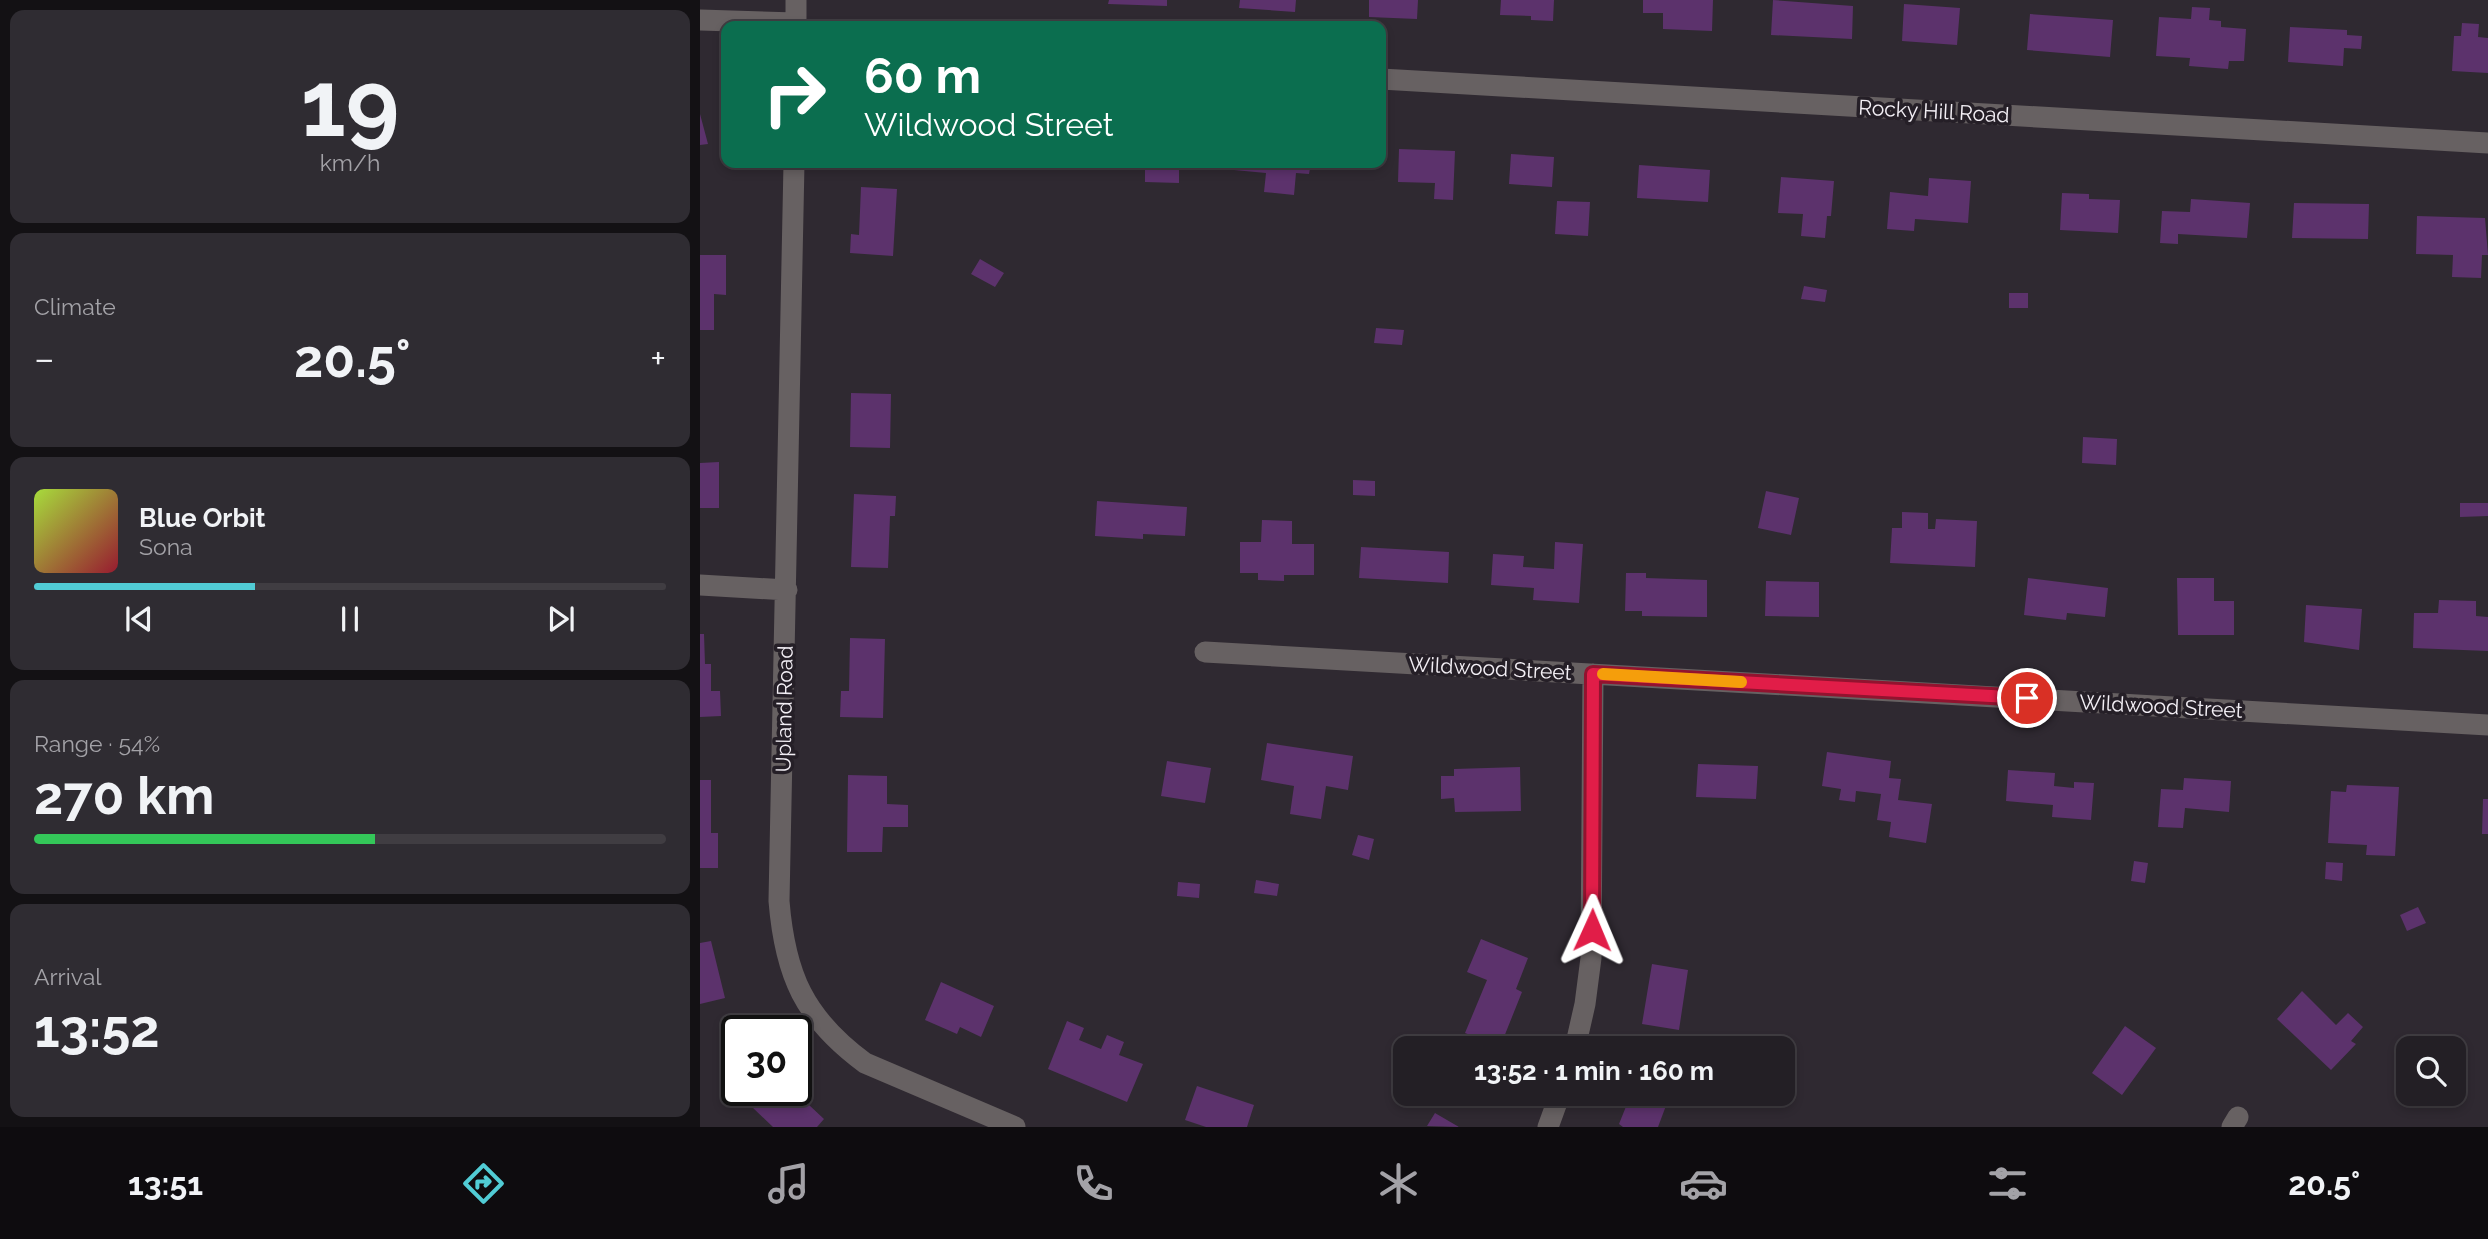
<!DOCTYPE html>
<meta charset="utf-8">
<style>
body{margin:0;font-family:Raleway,sans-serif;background:#2f2c32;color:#f1f3f6;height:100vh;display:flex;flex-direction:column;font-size:26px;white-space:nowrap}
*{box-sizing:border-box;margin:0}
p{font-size:23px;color:#a3a2a7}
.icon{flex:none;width:38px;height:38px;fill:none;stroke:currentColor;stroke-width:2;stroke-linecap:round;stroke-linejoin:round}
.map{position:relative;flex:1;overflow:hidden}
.panel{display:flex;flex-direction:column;gap:10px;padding:10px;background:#131114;width:700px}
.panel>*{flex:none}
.banner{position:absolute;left:21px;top:21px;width:665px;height:147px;border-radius:14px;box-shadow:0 4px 10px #0003,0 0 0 2px #403d42;background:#0b6e4f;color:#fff;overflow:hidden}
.fabs{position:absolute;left:1696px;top:1036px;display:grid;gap:14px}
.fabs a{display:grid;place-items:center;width:70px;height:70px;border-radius:14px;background:#231f25;box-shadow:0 4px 10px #0003,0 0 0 2px #403d42;font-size:35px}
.speed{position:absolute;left:21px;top:1015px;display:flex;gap:14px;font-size:35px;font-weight:700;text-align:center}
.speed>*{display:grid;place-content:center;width:91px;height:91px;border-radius:50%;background:#231f25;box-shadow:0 4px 10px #0003,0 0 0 2px #403d42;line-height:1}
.speed .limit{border:4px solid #111;border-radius:10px;background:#fff;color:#111}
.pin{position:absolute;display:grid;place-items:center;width:60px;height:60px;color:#fff;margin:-30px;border:4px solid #fff;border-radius:50%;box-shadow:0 2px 7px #0007}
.me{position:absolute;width:77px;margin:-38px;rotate:1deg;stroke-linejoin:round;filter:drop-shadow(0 0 5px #0008)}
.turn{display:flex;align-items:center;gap:24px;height:147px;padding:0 28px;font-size:32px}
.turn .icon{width:91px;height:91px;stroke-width:2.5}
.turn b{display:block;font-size:49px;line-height:60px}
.big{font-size:52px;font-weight:700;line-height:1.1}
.panel .card{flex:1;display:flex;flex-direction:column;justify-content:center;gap:10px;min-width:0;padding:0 24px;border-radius:14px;background:#2f2c32}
.panel .dial{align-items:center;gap:0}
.dial b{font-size:91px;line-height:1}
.song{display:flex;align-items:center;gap:21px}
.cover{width:84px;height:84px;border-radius:10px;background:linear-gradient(135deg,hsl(80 70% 55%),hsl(350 70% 35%))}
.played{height:7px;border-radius:4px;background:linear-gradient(90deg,#51ccd5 35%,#403d42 35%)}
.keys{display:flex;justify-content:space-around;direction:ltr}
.heat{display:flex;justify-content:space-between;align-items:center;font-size:38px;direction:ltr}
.charge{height:10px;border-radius:5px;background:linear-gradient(90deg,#34c759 54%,#403d42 0)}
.trip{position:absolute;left:693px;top:1036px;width:402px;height:70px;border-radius:14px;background:#231f25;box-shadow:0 4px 10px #0003,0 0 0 2px #403d42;font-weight:700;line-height:70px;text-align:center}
.tabs{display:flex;height:112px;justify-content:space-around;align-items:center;background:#0e0c0f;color:#a3a2a7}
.tabs .icon{width:49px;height:49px}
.tabs .current{color:#51ccd5}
.tabs b{font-size:32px;color:#f1f3f6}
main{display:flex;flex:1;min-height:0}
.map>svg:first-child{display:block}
.building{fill:#5c326c}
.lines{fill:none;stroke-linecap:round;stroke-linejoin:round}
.minor{stroke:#676162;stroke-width:21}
.route-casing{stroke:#92132f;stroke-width:18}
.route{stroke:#e11d48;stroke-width:12}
.slow{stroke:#f59e0b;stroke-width:12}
.labels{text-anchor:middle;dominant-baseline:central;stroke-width:7;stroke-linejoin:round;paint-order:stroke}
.street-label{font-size:21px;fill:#f3eff5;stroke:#251f27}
</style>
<main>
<section class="panel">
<div class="card dial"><b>19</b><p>km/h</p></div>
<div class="card"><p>Climate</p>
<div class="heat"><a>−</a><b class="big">20.5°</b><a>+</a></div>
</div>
<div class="card">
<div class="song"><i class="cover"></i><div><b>Blue Orbit</b><p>Sona</p></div></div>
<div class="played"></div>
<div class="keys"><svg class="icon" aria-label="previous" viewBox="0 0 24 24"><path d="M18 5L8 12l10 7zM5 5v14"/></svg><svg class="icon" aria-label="pause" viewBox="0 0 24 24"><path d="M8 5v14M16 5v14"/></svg><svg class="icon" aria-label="next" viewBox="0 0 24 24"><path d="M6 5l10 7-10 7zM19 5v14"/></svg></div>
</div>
<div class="card"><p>Range · 54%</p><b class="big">270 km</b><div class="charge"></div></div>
<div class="card"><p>Arrival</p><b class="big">13:52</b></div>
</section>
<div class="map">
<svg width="1788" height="1127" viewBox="0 0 1788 1127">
<rect width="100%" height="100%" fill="#2f2931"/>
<path class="building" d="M409 0H467V6L408 4Z
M540 0H596L595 12 539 8Z
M669 0H718L717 19 669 17Z
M801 0H854L853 21 831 20V16L800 15Z
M943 0H1013L1012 31 963 29V13H943Z
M1073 0 1153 6 1152 39 1071 35Z
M1204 4 1260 8 1257 45 1202 41Z
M1492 7 1510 8 1509 20 1521 21V27L1546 29 1544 61H1529L1528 69 1489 66 1490 58 1456 56 1459 17 1491 19Z
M1330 14 1413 20 1410 57 1327 50Z
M1762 23 1779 24 1778 37 1788 38V73L1752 71 1754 36H1761Z
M1590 27 1647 30V35L1662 36 1661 49 1644 48 1643 66 1588 62Z
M0 114 8 144 0 145Z
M699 149 755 151 753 200 734 199 735 183 698 182Z
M811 154 854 157 852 187 809 184Z
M414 163H479V183L445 182V169L414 168Z
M535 163H611L609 174 596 173 594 195 564 192 566 173 534 170Z
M939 165 1010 170 1008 202 937 198Z
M1081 177 1134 181 1131 216H1127L1125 238 1101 236 1103 214 1078 213Z
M1229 178 1271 181 1268 223 1215 219 1214 231 1187 229 1190 192 1228 196Z
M161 187 197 189 193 256 150 253 151 234 159 235Z
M1362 193 1389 194V199L1420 200 1418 233 1360 230Z
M1491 199 1550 203 1547 238 1478 234V244L1460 243 1462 211 1490 212Z
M857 201 890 202 888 236 855 234Z
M1594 203 1669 204 1668 239 1592 238Z
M1717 216 1785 218 1788 255H1782L1781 278 1752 277 1753 255 1716 254Z
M0 255H26V295L14 294V330H0Z
M280 259 304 273 295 287 271 274Z
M1104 286 1127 290 1125 302 1101 299Z
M1309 293H1328V308H1309Z
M676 328 704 330 702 345 674 343Z
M151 393 191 394 190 448 150 447Z
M1383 437 1417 439 1416 465 1382 463Z
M19 462V508H0V463Z
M653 480 675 481V496L653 495Z
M1066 491 1099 498 1091 535 1058 528Z
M154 494 196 496 195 516H190L188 568 151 567Z
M397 501 487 507 485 536 443 534V539L395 536Z
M1760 503H1788V516L1760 517Z
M1202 512 1228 513V529H1235L1236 519 1277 521 1275 567 1190 563 1192 528H1202Z
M562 520 592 521V544H614V575H584V581L558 580V573H540V542H561Z
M855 542 883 544 879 603 833 600 834 588 791 585 793 554 824 556 823 567 854 569Z
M661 547 749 552 748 583 659 578Z
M926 573H946V578L1007 580V617L942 616V611H925Z
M1328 578 1408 588 1405 617 1367 613 1366 620 1324 615Z
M1477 578H1514V601H1534V635H1478Z
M1066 581 1119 582V617L1065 616Z
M1739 600 1776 601V616L1788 617V651L1713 648 1714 613H1738Z
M1606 605 1662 609 1659 650 1604 642Z
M0 634H4L5 664H11V691H20L21 716 0 717Z
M150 638 185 639 183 718 140 717 141 691H149Z
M567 743 653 756 648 790 626 786 621 819 590 814 594 786 561 780Z
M1127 752 1191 761 1189 778 1201 779 1198 800 1232 804 1226 843 1189 837 1191 822 1177 820 1181 794 1156 791 1155 802 1139 800 1141 789 1122 786Z
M467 761 511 768 505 803 461 796Z
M998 764 1058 766 1056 799 996 797Z
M820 767 821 811 755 812 754 798 741 799V776H754V769Z
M1308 770 1355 773 1354 786 1374 788V782L1394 783 1391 820 1352 817 1353 805 1306 801Z
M148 775 187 776V804L208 805V827H183L182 852H147Z
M1484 778 1531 781 1529 812 1485 808 1483 828 1458 827 1461 789 1483 790Z
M0 780H11V833H18V868H0Z
M1647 785 1699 787 1695 856 1666 855 1667 845 1628 843 1631 791 1646 792Z
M1783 799H1788V834H1782Z
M658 835 674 839 669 860 652 855Z
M1434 861 1448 863 1445 883 1431 881Z
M1626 862 1643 863 1642 881 1625 879Z
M556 880 579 884 577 896 554 893Z
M478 882 500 884 499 898 477 896Z
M1718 907 1726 923 1707 931 1700 915Z
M781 939 828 958 816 989 822 992 800 1047 765 1033 787 980 767 972Z
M11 941 25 998 0 1004V943Z
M952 964 988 970 979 1030 942 1024Z
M241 982 294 1006 281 1037 260 1027 257 1034 225 1020Z
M1602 991 1636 1025 1648 1013 1663 1027 1651 1041 1656 1044 1631 1070 1577 1019Z
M367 1021 384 1028 379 1040 401 1049 407 1035 424 1042 419 1055 443 1064 427 1102 348 1069Z
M1425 1026 1456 1048 1422 1095 1392 1073Z
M497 1086 554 1105 547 1127H506L485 1120Z
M68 1090H93L124 1119 117 1127H73L52 1107Z
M931 1094H942L967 1103 958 1127H923L919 1124Z
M735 1113 759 1127 727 1126Z"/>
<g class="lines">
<path class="minor" d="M0 20 96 23
M96 26V0
M681 79 1788 143
M94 163 79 901C85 975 104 1018 165 1063L315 1127
M0 585 87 590
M505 652 1788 725
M875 1048 885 1004 891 958 893 674
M848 1127 860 1094
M1532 1127 1538 1117"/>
</g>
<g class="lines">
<g class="route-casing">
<path id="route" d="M892 930 893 674 1327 698"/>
</g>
<use href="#route" class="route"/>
<path class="slow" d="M903 674 1041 682"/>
</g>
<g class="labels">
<g class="street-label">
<text transform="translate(1234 111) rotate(3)">Rocky Hill Road</text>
<text transform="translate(790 668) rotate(3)">Wildwood Street</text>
<text transform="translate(1461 706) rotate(3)">Wildwood Street</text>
<text transform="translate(84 709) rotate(-89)">Upland Road</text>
</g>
</g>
</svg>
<div class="fabs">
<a><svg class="icon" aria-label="search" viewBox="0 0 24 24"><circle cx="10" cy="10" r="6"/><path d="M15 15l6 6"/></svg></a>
</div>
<div class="speed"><div class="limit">30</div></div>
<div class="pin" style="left:1327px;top:698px;background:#d93025"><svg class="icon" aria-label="arrive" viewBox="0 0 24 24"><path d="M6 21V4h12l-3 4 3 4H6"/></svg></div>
<svg class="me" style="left:892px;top:930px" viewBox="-20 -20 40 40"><path d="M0-17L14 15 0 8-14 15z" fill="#e11d48" stroke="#fff" stroke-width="4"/></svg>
<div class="trip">13:52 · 1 min · 160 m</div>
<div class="banner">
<div class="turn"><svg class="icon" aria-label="right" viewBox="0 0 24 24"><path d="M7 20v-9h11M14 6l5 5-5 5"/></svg><div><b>60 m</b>Wildwood Street</div></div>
</div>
</div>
</main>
<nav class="tabs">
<b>13:51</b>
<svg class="icon current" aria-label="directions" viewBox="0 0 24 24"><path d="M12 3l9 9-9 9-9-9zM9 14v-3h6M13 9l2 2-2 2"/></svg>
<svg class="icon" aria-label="music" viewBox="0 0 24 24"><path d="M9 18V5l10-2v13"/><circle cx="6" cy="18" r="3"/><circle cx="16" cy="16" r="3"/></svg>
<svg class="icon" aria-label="phone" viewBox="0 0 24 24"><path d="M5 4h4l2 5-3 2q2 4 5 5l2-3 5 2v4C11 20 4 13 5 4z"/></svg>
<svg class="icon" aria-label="climate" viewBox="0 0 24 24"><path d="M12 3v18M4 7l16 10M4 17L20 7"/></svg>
<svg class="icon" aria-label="car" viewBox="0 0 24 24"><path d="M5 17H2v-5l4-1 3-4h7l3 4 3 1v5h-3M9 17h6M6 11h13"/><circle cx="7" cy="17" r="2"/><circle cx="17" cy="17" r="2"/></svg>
<svg class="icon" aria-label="filters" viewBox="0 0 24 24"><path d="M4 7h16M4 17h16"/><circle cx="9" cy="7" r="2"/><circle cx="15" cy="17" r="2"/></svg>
<b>20.5°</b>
</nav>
